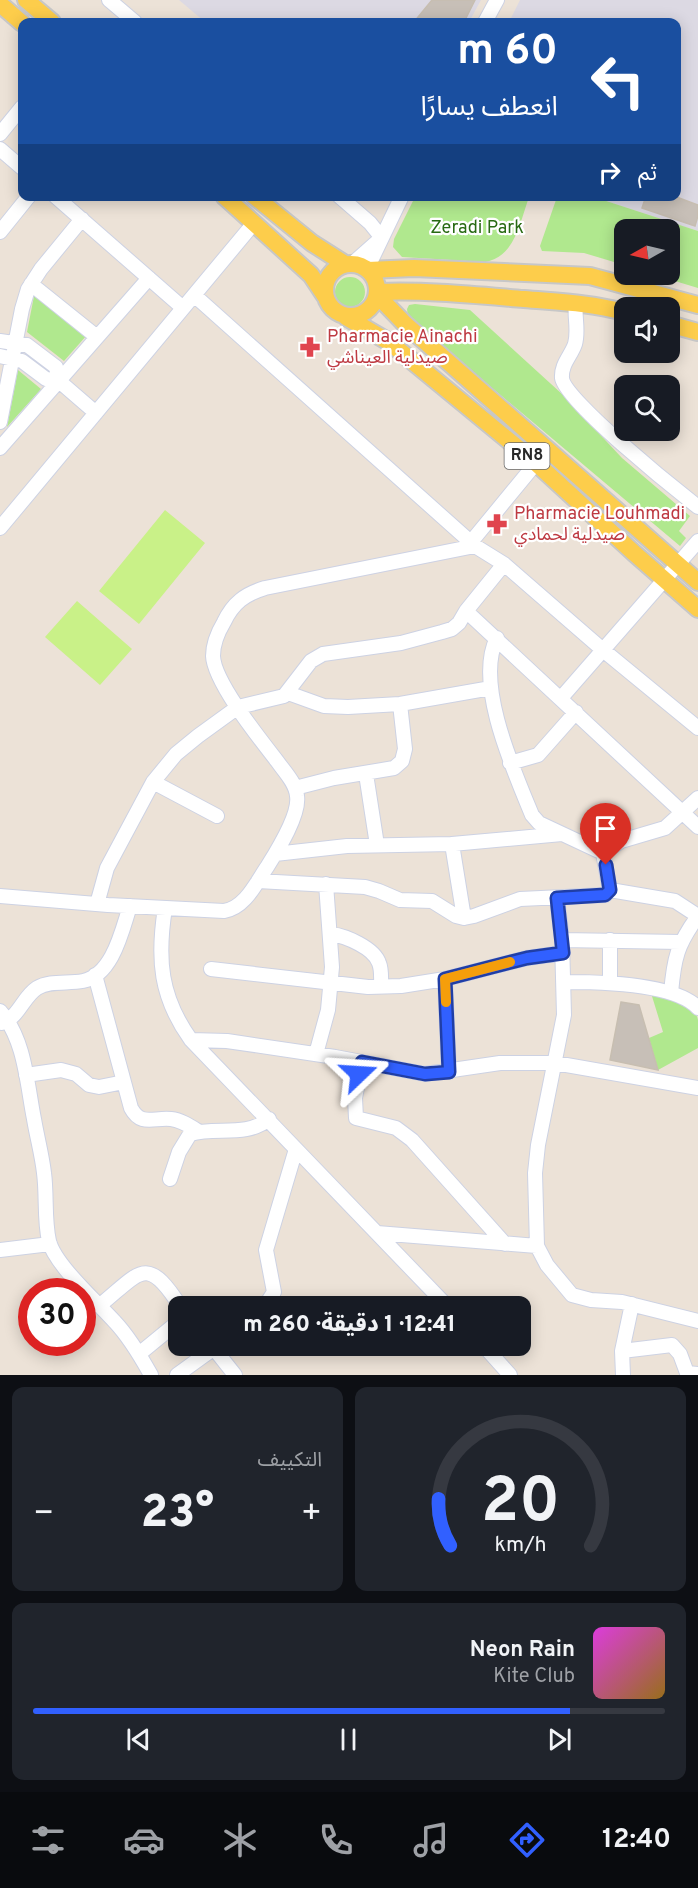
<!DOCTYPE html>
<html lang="ar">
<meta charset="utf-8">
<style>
body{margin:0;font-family:Overpass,"Noto Sans Arabic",sans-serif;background:#20242c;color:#f1f3f6;direction:rtl;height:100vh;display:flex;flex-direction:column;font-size:22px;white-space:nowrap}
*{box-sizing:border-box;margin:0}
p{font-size:20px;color:#9ea1a6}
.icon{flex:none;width:33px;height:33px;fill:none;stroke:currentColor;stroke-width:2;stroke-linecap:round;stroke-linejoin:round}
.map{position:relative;height:1375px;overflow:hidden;direction:ltr}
.details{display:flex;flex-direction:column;gap:12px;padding:12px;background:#0d0f14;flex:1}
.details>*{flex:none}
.hud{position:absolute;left:18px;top:18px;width:663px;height:183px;border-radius:12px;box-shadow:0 3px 15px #0003;direction:rtl;background:#1a4fa0;color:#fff;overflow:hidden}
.needle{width:39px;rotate:262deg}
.buttons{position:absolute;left:614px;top:219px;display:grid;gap:12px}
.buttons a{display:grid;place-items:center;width:66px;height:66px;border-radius:12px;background:#171b24;box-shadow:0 3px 15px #0003;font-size:30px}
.speed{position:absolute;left:18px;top:1278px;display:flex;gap:12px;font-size:30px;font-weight:700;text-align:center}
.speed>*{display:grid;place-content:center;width:78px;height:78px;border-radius:50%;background:#171b24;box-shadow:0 3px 15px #0003;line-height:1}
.speed .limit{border:9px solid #d22;background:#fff;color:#111}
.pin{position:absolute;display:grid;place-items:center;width:51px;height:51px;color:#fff;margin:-62px -26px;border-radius:50% 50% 50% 0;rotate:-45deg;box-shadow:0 0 6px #0007}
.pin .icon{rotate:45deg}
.me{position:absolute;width:66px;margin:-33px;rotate:70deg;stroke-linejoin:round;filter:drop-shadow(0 0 4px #0008)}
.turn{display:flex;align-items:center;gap:21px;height:126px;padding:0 24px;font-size:27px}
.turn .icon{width:78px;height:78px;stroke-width:2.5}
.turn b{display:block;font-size:42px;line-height:51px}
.then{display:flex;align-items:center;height:57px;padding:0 24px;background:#0003;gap:12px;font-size:22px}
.big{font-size:45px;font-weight:800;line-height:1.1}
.details .widget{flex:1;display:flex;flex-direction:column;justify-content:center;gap:9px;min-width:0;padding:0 21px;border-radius:12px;background:#20242c}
.details .dial{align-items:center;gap:0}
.dial svg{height:156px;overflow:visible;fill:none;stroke:#363941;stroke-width:7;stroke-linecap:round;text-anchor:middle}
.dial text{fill:#f1f3f6;stroke:none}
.song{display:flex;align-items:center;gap:18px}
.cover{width:72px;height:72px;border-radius:9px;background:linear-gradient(135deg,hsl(300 70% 55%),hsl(40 70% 35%))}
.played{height:6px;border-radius:3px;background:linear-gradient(90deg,#3160ff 85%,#363941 85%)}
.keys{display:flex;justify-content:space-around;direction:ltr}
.heat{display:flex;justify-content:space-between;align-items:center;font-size:33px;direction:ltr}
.details .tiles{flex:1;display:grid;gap:12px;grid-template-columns:1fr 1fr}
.widget:last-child{grid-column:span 2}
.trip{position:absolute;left:168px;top:1296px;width:363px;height:60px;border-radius:12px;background:#171b24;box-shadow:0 3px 15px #0003;font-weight:800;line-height:60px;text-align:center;direction:rtl}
.tab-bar{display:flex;height:96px;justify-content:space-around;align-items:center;background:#090b0e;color:#9ea1a6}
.tab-bar .icon{width:42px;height:42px}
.tab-bar .active{color:#3160ff}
.tab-bar b{font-size:27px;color:#f1f3f6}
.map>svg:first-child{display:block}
.industrial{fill:#dcd9e3}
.green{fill:#b0e88e}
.pitch{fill:#c9f188}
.building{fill:#c7bfb7;stroke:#c7beb1;stroke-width:1.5}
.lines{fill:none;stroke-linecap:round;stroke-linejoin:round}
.minor-casing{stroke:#cdd2e3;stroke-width:16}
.major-casing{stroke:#c7c7c7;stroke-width:20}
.minor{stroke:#fff;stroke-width:14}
.major{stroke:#fdcd4b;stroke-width:16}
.route-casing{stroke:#203ea6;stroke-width:15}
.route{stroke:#3160ff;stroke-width:10}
.slow{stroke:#f59e0b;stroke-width:10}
.labels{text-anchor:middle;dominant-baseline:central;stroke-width:4.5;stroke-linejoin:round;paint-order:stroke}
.shield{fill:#fff;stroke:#686868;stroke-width:1.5}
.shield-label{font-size:16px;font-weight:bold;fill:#282828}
.park-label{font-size:18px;fill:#286a13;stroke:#fff}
.health-label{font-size:18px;fill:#be3a42;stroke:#fff;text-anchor:start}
</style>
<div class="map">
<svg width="698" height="1375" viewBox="0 0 698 1375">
<rect width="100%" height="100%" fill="#ece2d7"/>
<path class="industrial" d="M179 0H481L469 22H205Z
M520 0H698V231L594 197 676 196V22H509Z"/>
<path class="green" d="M493 197H529C520 222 515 257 485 262L402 257 393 247 394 239 415 197Z
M557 197H594L698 231V288L655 275 669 274V230H624V265L584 253 542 251 540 246Z
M335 292a15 15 0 1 1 30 0a15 15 0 1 1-30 0Z
M35 291 87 335 64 361 27 332Z
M415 304 470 310 562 394 622 458 690 516 679 531 686 538 680 546 408 317 407 309 409 305Z
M18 370 41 389 7 427Z
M651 993C666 997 694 1000 698 1020 698 1028 698 1039 698 1048L658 1070 649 1038 663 1032Z"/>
<path class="pitch" d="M165 510 205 543 139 624 99 591Z
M77 601 132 649 100 685 45 637Z"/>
<path class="building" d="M432 0H475L464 22H414Z
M646 196H674L698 205V216L695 226 642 208Z
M621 1002 639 1005 658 1070 610 1060Z"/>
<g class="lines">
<g class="minor-casing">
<path id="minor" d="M109 0 135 22
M485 22 497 0
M0 134 22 107
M0 149 22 168
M55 196 183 308
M339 196 370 223 382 238
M0 232 29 196
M352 264 378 241
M367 269 402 196
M31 284 97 337
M194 295 475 546 504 564 603 650 698 728
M576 303C574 317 579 330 575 344 571 356 561 364 562 378 564 400 675 489 698 507
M0 341 27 345 56 367 59 381
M0 356 22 361 46 379 59 381 96 413
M0 422 22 309 28 289 41 269 82 219
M0 448 149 278
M0 528 254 223
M471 542 536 463
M504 564 466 611 698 827
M497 638C474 683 514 771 532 815L539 823 603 853
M288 693 324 706 348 707 400 704 491 688
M561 698 698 541
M510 763 538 755 576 712
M366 774 377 845
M153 782 217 816
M295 788 334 778 394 768 402 761 405 749 400 704
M452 844 464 918
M275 854 347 846 452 844 562 834
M258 881 365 887 379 891 400 900 432 901 456 916 464 918 474 916 520 899 605 895 610 890 603 853 621 841 665 828 698 798
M610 890 675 901 698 916
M0 896 108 905 224 911C245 908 256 883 267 867 277 851 300 815 297 796 296 783 284 771 277 761 260 739 214 682 213 656 213 643 218 632 224 622 233 603 245 594 265 588L475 546
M97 904 107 868 153 782 176 754 198 736 238 707 284 696 311 661 323 654 401 643 442 632 452 629 459 623 466 611
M165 908C157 959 160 997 191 1040L447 1306
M331 934C346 936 374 948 379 963 382 970 381 979 381 987
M562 940 681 942
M610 940V983
M211 969 368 987 401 986 445 979 527 958 563 953
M95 975 131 1108C141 1127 154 1117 171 1119 181 1120 190 1126 198 1131
M445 979 449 1072
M565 982C598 982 675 983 698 1008
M671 993C674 958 677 945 698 916
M0 1011C25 1039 27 1084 34 1119 37 1137 42 1155 44 1173 47 1195 44 1219 49 1241 55 1265 98 1303 115 1322 130 1338 141 1357 151 1375
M2 1023C19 1017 23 997 37 988 50 980 68 984 83 981 113 975 122 930 130 906
M191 1040 227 1041 335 1057 425 1074 500 1063H555L698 1088
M316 1054 328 1010 332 967 326 884
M362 1062 355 1098 356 1118 396 1128 412 1140 505 1244
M26 1075 61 1070 76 1074 89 1085 99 1087 124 1082
M170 1179 179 1152 190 1134C217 1126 245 1138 269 1119
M377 1233 537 1246 547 1265 572 1295 591 1300 622 1302 698 1321
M537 1246 535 1173 538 1145 564 1015 562 940 557 898
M0 1250 50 1244
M99 1306C140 1273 146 1253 180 1306
M265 1306 274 1292 266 1250 296 1149
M212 1346 235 1375
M484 1346 510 1375
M622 1351 672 1345 680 1354 687 1373 698 1374
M139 1354 178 1322
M177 1375 217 1346
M623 1375 622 1351 632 1304"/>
</g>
<g class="major-casing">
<path id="major" d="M26 0 52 22
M0 4 22 23
M224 196 311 275 325 296
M254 196 312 243 345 264
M325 290a26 26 0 1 1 52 0a26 26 0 1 1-52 0Z
M368 270 414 268 590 276 698 305
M377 292C426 290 475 295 524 299 558 302 591 303 624 312
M377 295 405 324 698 582
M346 317 389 342 536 463 634 553 698 609
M669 324 698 332"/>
</g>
<use href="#minor" class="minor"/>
<use href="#major" class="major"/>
</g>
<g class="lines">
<g class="route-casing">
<path id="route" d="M359 1074 362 1062 425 1074 449 1072 445 979 527 958 563 953 557 898 605 895 610 890 606 865"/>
</g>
<use href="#route" class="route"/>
<path class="slow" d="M446 1002 445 979 510 962"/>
</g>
<defs>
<g id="pharmacy-bare" transform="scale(1.62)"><path d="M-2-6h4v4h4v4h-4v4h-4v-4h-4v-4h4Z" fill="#e0444e" stroke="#fff" stroke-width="2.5" paint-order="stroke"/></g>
</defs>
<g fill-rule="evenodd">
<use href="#pharmacy-bare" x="310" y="347"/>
<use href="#pharmacy-bare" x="497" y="524"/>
</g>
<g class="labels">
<rect class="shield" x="504.5" y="443" width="45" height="26" rx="4.5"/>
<g class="shield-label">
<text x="527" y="456">RN8</text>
</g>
<g class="park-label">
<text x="477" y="228">Zeradi Park</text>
</g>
<g class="health-label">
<text x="327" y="337">Pharmacie Ainachi<tspan x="327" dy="21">صيدلية العيناشي</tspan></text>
<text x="514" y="514">Pharmacie Louhmadi<tspan x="514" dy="21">صيدلية لحمادي</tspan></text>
</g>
</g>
</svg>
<div class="buttons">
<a><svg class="needle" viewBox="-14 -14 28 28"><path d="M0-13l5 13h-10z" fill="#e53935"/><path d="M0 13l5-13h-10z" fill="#9ea1a6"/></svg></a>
<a><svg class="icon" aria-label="sound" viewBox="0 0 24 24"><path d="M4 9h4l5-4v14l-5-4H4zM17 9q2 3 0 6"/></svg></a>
<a><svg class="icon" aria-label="search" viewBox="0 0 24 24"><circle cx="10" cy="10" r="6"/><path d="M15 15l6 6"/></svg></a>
</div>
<div class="speed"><div class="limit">30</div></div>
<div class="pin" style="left:606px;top:865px;background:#d93025"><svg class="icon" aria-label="arrive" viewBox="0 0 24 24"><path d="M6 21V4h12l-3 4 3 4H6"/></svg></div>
<svg class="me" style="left:359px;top:1074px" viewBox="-20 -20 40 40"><path d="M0-17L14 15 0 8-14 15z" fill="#3160ff" stroke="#fff" stroke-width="4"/></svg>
<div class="trip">12:41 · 1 دقيقة · 260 m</div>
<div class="hud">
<div class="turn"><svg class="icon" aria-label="left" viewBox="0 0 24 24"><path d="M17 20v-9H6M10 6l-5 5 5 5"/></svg><div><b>60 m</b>انعطف يسارًا</div></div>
<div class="then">ثم<svg class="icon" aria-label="right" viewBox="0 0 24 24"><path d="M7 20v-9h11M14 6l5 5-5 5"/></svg></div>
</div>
</div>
<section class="details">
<div class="tiles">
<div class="widget dial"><svg viewBox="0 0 100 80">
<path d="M14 69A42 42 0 1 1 86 69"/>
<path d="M14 69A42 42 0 0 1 8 45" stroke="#3160ff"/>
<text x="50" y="56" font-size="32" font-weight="700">20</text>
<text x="50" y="72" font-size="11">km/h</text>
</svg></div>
<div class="widget"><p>التكييف</p>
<div class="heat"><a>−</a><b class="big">23°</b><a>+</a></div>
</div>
<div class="widget">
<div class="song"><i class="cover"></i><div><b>Neon Rain</b><p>Kite Club</p></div></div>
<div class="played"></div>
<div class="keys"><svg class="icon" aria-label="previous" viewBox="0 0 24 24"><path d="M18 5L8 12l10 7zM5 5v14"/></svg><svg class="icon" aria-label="pause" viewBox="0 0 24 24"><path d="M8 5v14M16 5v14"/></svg><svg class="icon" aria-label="next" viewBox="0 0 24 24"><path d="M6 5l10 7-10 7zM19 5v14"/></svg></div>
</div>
</div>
</section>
<nav class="tab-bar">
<b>12:40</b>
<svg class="icon active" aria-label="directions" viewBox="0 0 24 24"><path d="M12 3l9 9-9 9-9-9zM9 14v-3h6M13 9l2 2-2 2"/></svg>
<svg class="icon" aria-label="music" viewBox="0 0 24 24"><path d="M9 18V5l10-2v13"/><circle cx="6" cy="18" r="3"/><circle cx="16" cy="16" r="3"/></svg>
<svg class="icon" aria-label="phone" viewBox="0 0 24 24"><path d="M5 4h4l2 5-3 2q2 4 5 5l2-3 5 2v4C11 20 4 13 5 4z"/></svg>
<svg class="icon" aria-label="climate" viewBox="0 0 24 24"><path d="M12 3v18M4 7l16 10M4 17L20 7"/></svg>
<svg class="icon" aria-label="car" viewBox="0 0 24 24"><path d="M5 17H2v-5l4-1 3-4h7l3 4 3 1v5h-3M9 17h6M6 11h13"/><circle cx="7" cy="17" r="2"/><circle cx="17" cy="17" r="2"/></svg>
<svg class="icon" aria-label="filters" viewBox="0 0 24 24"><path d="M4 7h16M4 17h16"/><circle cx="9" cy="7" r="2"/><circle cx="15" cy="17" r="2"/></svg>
</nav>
